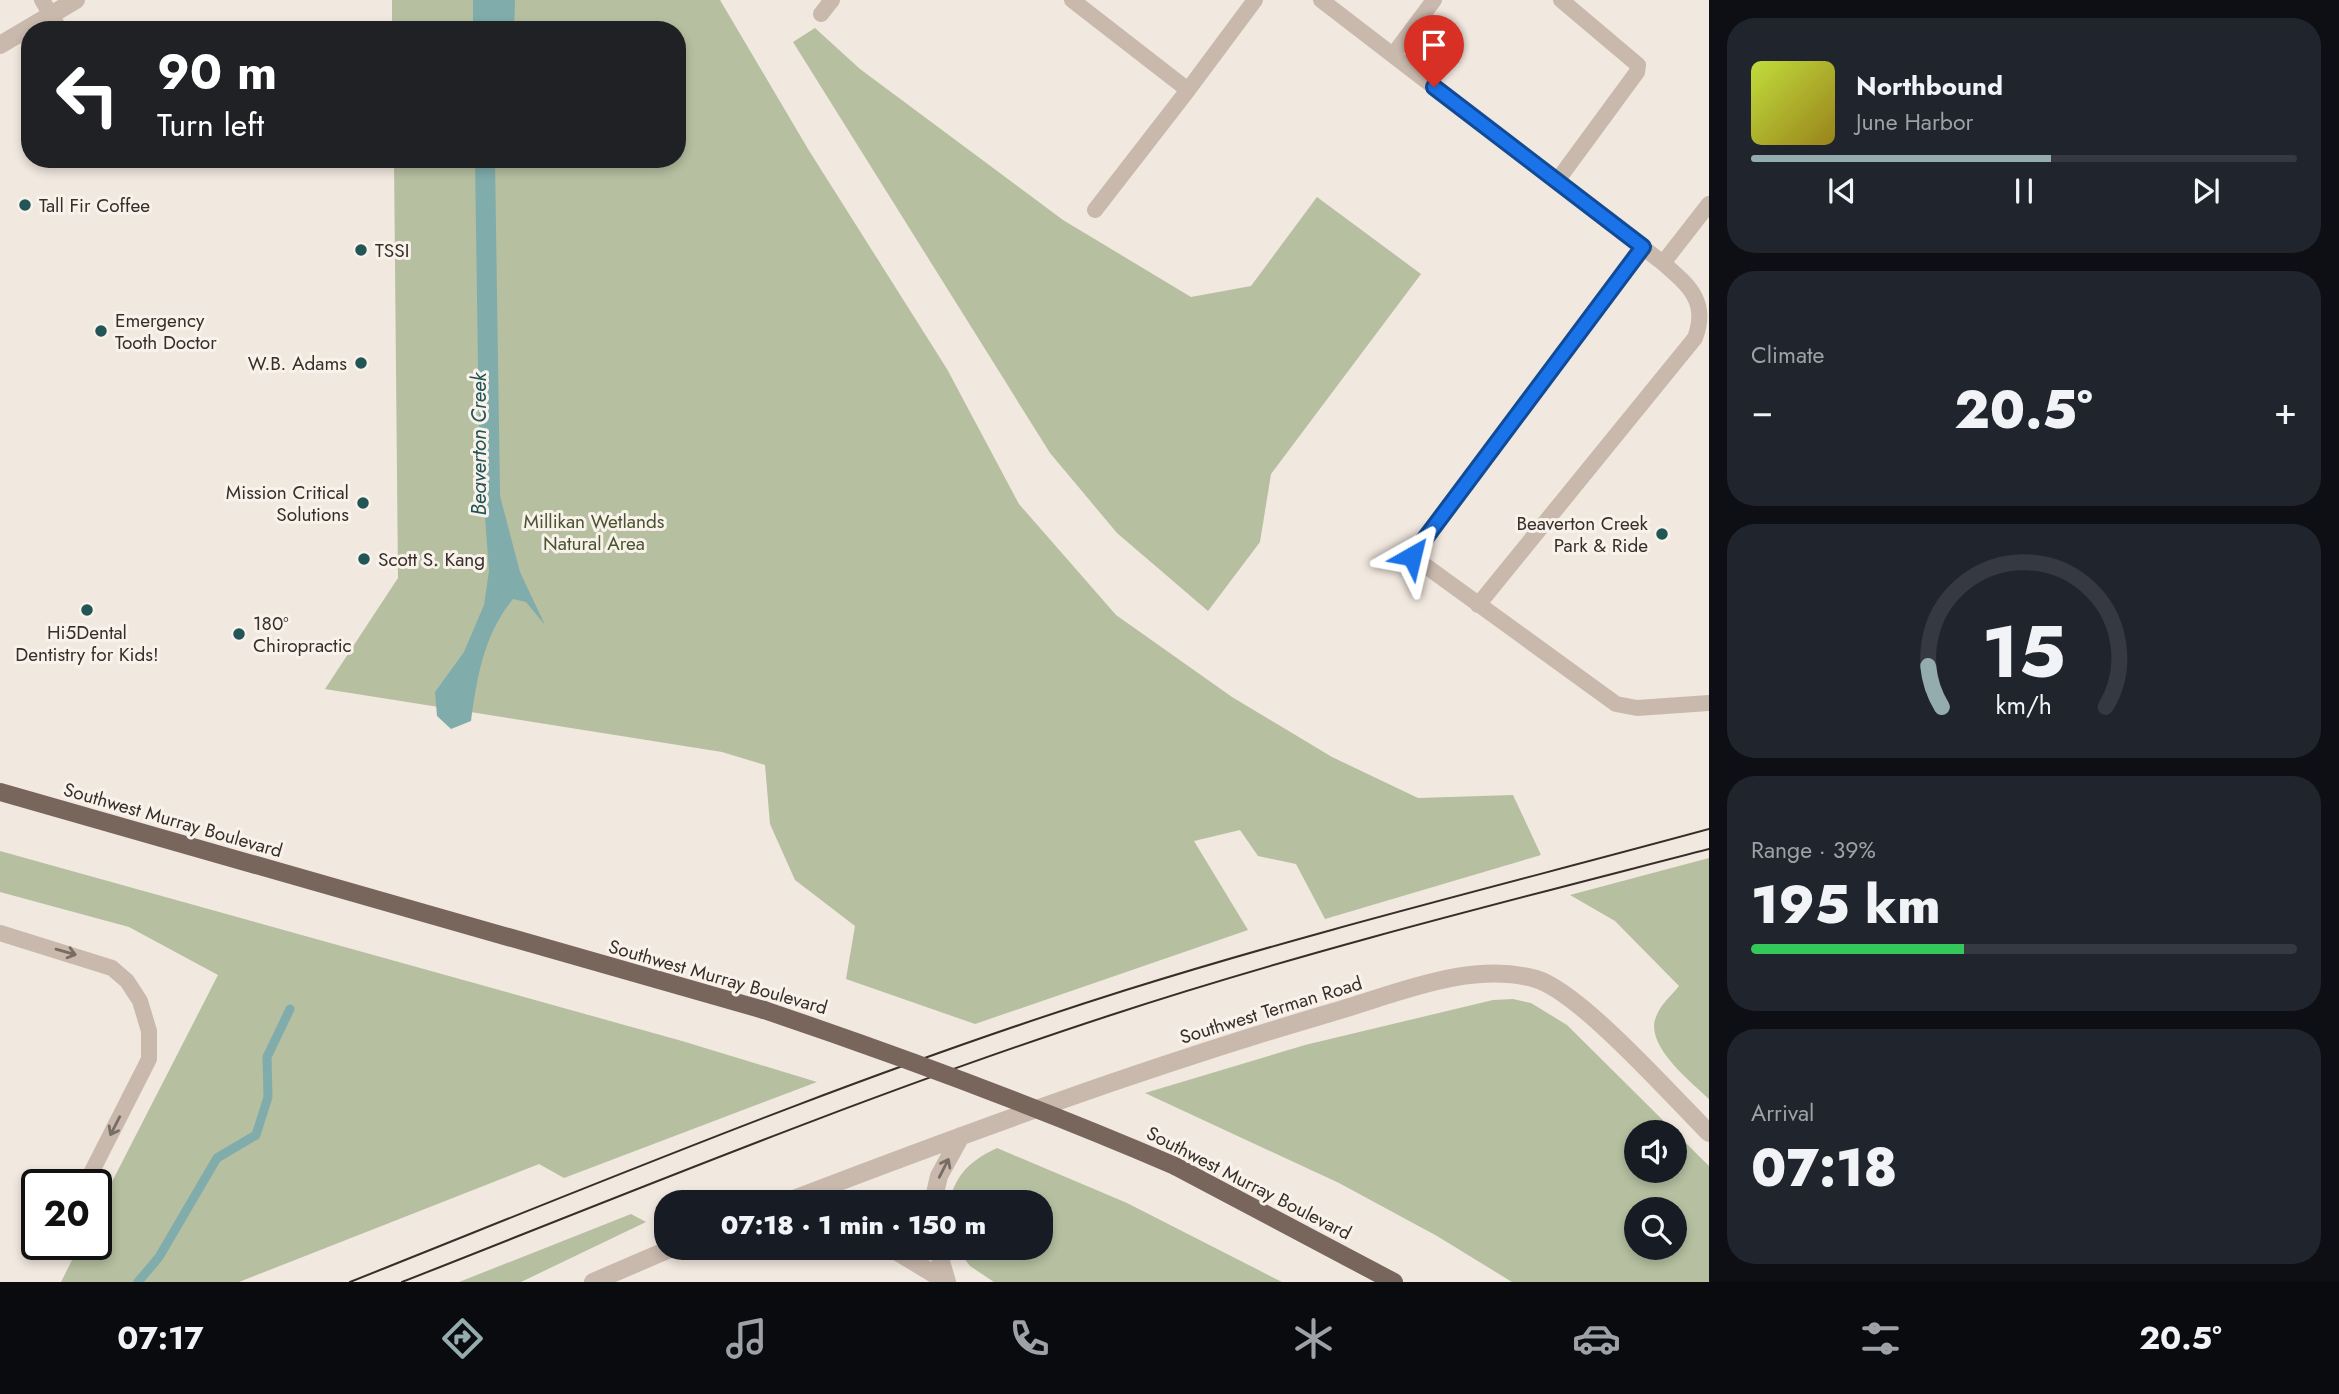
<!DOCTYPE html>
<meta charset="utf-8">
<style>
body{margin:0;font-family:Jost,sans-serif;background:#20242c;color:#f1f3f6;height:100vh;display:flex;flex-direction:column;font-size:26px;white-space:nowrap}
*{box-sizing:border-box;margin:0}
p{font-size:23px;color:#9ea1a6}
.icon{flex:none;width:38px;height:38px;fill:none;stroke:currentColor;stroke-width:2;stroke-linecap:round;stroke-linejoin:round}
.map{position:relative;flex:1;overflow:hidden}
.sheet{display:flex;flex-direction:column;gap:18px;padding:18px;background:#0d0f14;width:630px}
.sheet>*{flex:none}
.banner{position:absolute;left:21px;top:21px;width:665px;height:147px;border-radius:28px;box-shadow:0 4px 10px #0003;background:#202124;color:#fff;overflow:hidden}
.tools{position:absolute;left:1624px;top:1120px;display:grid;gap:14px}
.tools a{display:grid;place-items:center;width:63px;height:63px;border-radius:50%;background:#171b24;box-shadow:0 4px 10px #0003;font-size:35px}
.speed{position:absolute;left:21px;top:1169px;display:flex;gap:14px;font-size:35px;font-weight:700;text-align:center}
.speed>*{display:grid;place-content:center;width:91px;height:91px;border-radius:50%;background:#171b24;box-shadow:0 4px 10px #0003;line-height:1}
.speed .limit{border:4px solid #111;border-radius:10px;background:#fff;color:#111}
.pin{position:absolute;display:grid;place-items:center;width:60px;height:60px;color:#fff;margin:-72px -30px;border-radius:50% 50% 50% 0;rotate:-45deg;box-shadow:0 0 7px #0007}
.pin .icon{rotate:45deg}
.me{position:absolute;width:77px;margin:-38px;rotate:37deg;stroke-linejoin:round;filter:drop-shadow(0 0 5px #0008)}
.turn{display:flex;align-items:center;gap:24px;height:147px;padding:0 21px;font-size:32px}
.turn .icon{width:91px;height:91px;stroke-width:2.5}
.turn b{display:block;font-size:49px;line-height:60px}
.big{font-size:52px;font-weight:800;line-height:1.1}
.sheet .card{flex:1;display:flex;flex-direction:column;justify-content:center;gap:10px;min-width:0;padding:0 24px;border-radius:28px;background:#20242c}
.sheet .dial{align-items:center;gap:0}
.dial svg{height:182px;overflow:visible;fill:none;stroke:#363941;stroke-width:7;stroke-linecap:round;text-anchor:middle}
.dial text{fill:#f1f3f6;stroke:none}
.song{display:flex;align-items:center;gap:21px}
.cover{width:84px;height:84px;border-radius:10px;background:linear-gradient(135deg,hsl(70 70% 55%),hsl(50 70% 35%))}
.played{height:7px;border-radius:4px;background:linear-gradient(90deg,#94acae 55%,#363941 55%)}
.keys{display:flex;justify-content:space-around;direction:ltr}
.heat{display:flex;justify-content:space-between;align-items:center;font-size:38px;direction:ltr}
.charge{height:10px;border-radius:5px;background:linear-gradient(90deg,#34c759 39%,#363941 0)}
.trip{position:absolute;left:654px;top:1190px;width:399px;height:70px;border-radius:28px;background:#171b24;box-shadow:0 4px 10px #0003;font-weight:800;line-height:70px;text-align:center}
.tab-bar{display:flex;height:112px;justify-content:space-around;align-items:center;background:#090b0e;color:#9ea1a6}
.tab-bar .icon{width:49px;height:49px}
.tab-bar .current{color:#94acae}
.tab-bar b{font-size:32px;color:#f1f3f6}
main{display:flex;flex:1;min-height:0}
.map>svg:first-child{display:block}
.green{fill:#b6bfa0;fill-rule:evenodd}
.water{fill:#80acac}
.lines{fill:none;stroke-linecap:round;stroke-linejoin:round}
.stream{stroke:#80acac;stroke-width:9}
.service{stroke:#c9b8ac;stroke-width:16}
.tertiary{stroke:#c9b8ac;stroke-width:18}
.primary{stroke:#78655c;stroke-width:18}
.tram{stroke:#372e2a;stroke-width:2}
.primary-bridge{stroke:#78655c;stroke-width:18}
.oneway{stroke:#796c64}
.route-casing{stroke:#114b97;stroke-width:18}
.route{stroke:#1a73e8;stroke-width:12}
.poi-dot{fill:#225556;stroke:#f9f2eb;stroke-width:2.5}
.labels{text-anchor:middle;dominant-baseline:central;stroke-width:6;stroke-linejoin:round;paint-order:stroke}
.poi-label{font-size:19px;fill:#372e2a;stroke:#f9f2eb;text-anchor:start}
.park-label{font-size:19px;fill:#485430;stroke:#f9f2eb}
.street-label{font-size:19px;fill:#372e2a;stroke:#f9f2eb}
.water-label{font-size:21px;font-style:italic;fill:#225556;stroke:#f9f2eb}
</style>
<main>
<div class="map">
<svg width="1709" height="1282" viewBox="0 0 1709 1282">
<rect width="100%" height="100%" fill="#f1e8df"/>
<path class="green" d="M392 0H720L808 149 947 369 1019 504 1116 615 1232 697 1332 757 1418 798 1513 795 1541 855 1325 919 1296 864 1258 856 1240 830 1194 841 1248 930 975 1024 846 979 855 926 795 880 770 824 765 765 722 752 325 689 398 578 394 159H677V30H392Z
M815 28 860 69 1063 220 1191 297 1251 286 1317 197 1421 274 1271 474 1260 542 1208 611 1117 533 1050 453 793 42Z
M0 851 682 1041 817 1082 564 1178 539 1164 239 1282H61L80 1244H96V1213L218 975 129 927 0 892Z
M1709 858V1099C1691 1082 1644 1045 1656 1017 1660 1005 1671 996 1679 986L1615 921 1570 895Z
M1513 999 1531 1003 1567 1025 1709 1166V1282H1512L1437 1236 1339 1183 1145 1093 1305 1045 1493 1000ZM1636 1132H1675V1171H1636ZM1636 1209H1675V1248H1636Z
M997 1148 1127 1203 1282 1282H994L970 1266 956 1248H1041V1202H949C957 1173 970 1161 997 1148Z
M631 1214 646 1222 521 1282H459Z"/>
<path class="water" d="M473 0H515L514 30H473Z
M475 159H495L500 496 520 572 545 625 526 602 513 599C484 634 477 677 471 721L451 729 437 716 435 692 464 652 484 605 489 571 479 435Z"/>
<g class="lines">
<path class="stream" d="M138 1282 159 1257 217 1158 256 1135 268 1097 267 1057 290 1009"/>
<path class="service" d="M42 0 60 30
M1072 0 1188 90 1255 0
M1321 0 1663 263 1709 204
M821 14 832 0
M1393 55 1434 0
M1557 181 1637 72 1638 65 1561 0
M1095 210 1188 90
M1643 247 1412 556 1616 704 1637 708 1709 703
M1478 605 1695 338C1709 301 1688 285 1663 263
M0 933 112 968 127 981 140 1001 149 1031V1059L85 1185"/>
<path class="tertiary" d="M0 45 76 0
M786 1202C966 1133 1146 1067 1330 1013 1394 995 1470 960 1536 979 1580 992 1673 1097 1709 1133
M933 1202 939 1176 961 1136
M891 1248 947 1282
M937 1248 947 1282
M593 1282 672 1248"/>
<path class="primary" d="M0 792 764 1010
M1175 1166 1394 1282"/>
<path class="tram" d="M350 1282C606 1180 862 1073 1126 990 1318 930 1514 882 1709 829
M402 1282C636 1190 869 1094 1108 1016 1306 951 1508 901 1709 849"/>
<path class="primary-bridge" d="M764 1010C903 1057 1040 1108 1175 1166"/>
</g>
<defs><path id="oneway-shaft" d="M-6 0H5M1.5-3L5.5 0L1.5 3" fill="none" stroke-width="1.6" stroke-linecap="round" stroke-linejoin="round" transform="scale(1.75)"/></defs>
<g class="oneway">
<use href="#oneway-shaft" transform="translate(66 952) rotate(16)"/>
<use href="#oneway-shaft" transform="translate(115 1126) rotate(117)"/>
<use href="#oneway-shaft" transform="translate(944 1168) rotate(-63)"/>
</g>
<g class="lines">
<g class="route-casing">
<path id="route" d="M1412 556 1643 247 1434 87"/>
</g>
<use href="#route" class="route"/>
</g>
<g class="poi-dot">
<circle cx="25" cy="205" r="7"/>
<circle cx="361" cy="250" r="7"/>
<circle cx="101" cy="331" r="7"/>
<circle cx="361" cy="363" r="7"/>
<circle cx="363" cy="503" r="7"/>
<circle cx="1662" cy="534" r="7"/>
<circle cx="364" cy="559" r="7"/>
<circle cx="87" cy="610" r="7"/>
<circle cx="239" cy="634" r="7"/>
</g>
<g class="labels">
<g class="poi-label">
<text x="39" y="205">Tall Fir Coffee</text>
<text x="375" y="250">TSSI</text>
<text x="115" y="320">Emergency<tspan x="115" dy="22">Tooth Doctor</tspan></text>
<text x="347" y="363" text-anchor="end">W.B. Adams</text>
<text x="349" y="492" text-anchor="end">Mission Critical<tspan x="349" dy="22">Solutions</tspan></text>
<text x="1648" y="523" text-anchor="end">Beaverton Creek<tspan x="1648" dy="22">Park &amp; Ride</tspan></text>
<text x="378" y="559">Scott S. Kang</text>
<text x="253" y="623">180º<tspan x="253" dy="22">Chiropractic</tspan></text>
<text x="87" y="632" text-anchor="middle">Hi5Dental<tspan x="87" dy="22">Dentistry for Kids!</tspan></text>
</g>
<g class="park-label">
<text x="594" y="521">Millikan Wetlands<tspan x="594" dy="22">Natural Area</tspan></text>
</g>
<g class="street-label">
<text transform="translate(173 820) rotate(16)">Southwest Murray Boulevard</text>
<text transform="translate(718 977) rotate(16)">Southwest Murray Boulevard</text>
<text transform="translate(1271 1010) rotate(-17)">Southwest Terman Road</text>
<text transform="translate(1249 1183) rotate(27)">Southwest Murray Boulevard</text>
</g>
<g class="water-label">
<text transform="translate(479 444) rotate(-90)">Beaverton Creek</text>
</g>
</g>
</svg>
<div class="tools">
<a><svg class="icon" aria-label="sound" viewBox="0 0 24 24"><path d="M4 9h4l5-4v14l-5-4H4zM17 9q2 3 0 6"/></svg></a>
<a><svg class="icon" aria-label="search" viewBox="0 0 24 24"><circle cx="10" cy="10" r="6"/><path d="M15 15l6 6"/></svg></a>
</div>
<div class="speed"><div class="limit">20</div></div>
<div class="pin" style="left:1434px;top:87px;background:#d93025"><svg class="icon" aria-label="arrive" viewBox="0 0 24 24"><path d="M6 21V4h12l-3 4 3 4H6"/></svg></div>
<svg class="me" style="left:1412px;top:556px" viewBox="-20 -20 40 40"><path d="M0-17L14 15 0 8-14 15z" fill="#1a73e8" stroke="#fff" stroke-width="4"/></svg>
<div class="trip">07:18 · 1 min · 150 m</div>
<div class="banner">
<div class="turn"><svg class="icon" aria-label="left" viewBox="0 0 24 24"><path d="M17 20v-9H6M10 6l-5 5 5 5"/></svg><div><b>90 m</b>Turn left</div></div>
</div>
</div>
<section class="sheet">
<div class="card">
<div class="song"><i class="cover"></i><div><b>Northbound</b><p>June Harbor</p></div></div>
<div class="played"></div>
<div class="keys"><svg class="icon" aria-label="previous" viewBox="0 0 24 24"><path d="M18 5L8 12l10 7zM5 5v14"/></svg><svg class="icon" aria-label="pause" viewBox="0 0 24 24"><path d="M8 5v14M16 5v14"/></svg><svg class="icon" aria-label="next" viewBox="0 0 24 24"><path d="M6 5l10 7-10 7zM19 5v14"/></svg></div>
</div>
<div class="card"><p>Climate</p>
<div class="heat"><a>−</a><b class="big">20.5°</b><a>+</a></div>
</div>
<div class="card dial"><svg viewBox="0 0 100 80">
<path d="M14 69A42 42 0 1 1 86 69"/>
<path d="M14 69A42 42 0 0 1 8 51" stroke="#94acae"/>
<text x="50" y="56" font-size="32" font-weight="700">15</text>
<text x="50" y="72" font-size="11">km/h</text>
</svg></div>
<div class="card"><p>Range · 39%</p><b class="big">195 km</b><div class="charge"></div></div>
<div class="card"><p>Arrival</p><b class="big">07:18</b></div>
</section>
</main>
<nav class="tab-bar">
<b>07:17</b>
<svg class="icon current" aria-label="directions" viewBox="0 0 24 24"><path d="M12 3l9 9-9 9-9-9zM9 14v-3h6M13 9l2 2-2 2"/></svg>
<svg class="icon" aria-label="music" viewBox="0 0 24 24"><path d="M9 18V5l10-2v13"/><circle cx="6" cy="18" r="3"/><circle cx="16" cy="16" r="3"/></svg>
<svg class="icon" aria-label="phone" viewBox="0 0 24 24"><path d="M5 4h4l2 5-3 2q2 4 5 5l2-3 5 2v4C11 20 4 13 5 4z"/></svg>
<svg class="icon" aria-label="climate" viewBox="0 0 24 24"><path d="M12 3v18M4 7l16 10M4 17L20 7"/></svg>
<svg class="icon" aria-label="car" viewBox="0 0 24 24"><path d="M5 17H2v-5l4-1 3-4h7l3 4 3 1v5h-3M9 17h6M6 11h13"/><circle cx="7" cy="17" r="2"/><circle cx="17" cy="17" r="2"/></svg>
<svg class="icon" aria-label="filters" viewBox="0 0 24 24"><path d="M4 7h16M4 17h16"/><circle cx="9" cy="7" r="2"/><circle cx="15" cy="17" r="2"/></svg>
<b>20.5°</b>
</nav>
